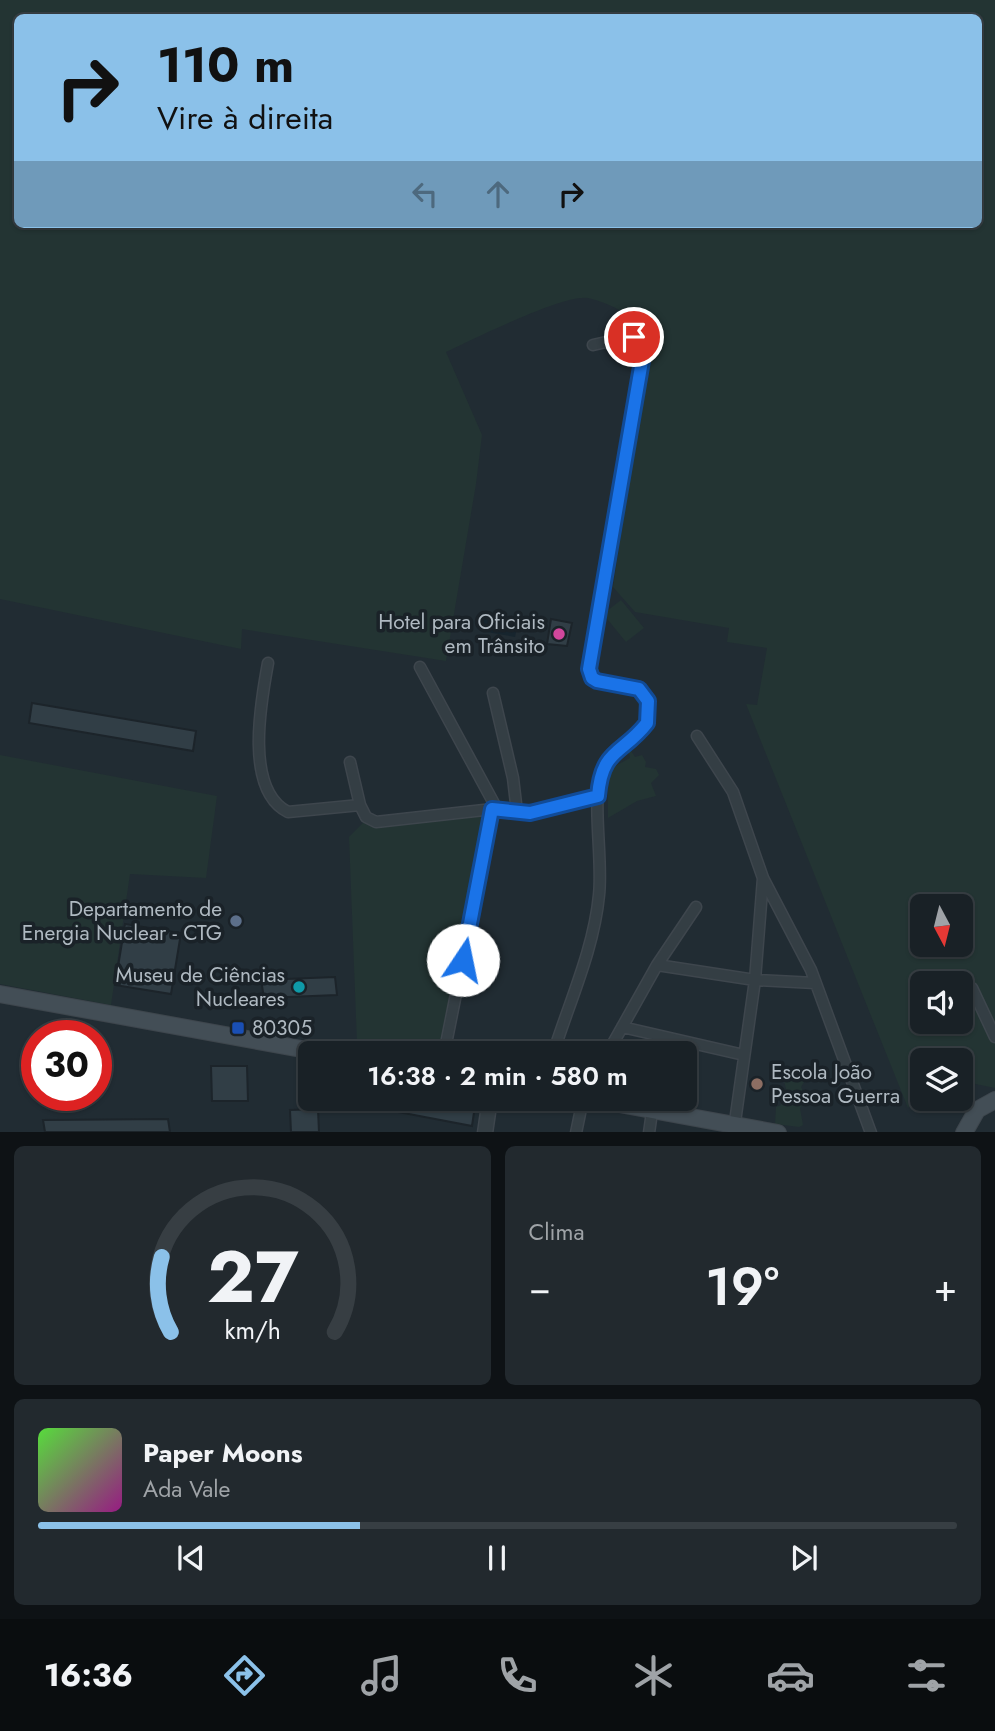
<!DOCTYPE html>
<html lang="pt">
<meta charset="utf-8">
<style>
body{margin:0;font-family:Jost,sans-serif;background:#22292e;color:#f1f3f6;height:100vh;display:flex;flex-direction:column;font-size:26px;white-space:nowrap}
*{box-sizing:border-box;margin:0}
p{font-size:23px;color:#9fa3a7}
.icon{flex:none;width:38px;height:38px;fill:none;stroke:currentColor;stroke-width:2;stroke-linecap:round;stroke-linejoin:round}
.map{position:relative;height:1132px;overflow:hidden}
.drawer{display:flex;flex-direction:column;gap:14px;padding:14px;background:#0e1215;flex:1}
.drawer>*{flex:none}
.guide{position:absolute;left:14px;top:14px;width:968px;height:214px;border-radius:10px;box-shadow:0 2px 5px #0004,0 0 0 2px #373e43;background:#8bc1e9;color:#111;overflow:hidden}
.needle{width:46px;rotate:173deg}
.buttons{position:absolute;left:910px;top:894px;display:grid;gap:14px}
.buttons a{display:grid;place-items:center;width:63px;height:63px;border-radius:10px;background:#192126;box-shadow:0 2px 5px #0004,0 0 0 2px #373e43;font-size:35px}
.speed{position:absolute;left:21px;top:1020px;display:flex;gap:14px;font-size:35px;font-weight:700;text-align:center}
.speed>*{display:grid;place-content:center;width:91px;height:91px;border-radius:50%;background:#192126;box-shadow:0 2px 5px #0004,0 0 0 2px #373e43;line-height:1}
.speed .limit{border:10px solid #d22;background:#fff;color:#111}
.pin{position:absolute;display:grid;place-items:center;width:60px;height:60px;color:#fff;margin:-30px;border:4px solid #fff;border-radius:50%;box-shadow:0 2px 7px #0007}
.me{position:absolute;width:77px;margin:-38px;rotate:11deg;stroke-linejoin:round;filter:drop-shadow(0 0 5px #0008)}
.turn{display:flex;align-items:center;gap:24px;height:147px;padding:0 28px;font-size:32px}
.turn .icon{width:91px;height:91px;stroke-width:2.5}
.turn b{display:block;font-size:49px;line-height:60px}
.lanes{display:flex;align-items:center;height:66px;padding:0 28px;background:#0003;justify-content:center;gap:35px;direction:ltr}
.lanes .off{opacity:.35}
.big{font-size:52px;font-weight:600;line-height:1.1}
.drawer .widget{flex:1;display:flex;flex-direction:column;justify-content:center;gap:10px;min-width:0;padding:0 24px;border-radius:10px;background:#22292e}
.drawer .dial{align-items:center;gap:0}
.dial svg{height:182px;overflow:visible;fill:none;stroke:#373e43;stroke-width:7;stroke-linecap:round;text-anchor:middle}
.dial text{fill:#f1f3f6;stroke:none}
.song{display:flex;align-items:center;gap:21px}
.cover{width:84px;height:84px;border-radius:10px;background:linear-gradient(135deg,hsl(110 70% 55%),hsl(310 70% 35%))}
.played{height:7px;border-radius:4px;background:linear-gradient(90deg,#8bc1e9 35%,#373e43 35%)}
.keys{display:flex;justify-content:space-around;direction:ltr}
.heat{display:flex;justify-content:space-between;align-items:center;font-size:38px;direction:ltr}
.drawer .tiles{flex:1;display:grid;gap:14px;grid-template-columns:1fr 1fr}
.widget:last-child{grid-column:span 2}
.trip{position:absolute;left:298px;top:1041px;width:399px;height:70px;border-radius:10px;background:#192126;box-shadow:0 2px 5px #0004,0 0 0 2px #373e43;font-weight:600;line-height:70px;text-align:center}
.tab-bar{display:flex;height:112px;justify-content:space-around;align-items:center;background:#0a0d0f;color:#9fa3a7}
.tab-bar .icon{width:49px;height:49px}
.tab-bar .selected{color:#8bc1e9}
.tab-bar b{font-size:32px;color:#f1f3f6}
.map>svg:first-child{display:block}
.green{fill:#233433;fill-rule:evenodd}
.water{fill:#17252e}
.building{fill:#313e46;stroke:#1c242a;stroke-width:2}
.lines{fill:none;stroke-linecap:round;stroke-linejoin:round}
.minor-casing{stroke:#3e464d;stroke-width:13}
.tertiary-casing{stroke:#3e464d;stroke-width:17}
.secondary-casing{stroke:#3e464d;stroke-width:18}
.minor{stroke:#343e44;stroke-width:10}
.tertiary{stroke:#343e44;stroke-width:14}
.secondary{stroke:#434e56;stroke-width:16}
.route-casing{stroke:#114b97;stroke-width:18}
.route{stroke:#1a73e8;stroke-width:12}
.hotel-dot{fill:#d1479c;stroke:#1a2228;stroke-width:2.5}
.service-dot{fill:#5c6f8a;stroke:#1a2228;stroke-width:2.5}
.culture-dot{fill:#0f9aa8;stroke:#1a2228;stroke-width:2.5}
.transit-dot{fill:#1a4fb4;stroke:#1a2228;stroke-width:2.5}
.education-dot{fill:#8d6e63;stroke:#1a2228;stroke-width:2.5}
.labels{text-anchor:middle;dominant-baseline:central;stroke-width:7;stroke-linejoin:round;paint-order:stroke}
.poi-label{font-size:21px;fill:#afb9c1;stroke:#1a2228;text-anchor:end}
</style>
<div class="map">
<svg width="995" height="1133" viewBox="0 0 995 1133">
<rect width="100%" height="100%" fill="#212c33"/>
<path class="green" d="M0 0H995V1088L961 1081V1060H922V1091L908 1108 746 704 757 705 767 648 727 642 729 628 635 612 613 587 652 329C632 317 611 303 588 298 566 293 471 340 446 352L482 435 476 484 446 661 242 629 241 649 0 599ZM18 18H978V224H18ZM922 906H961V945H922ZM922 984H961V1022H922Z
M621 600 644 628 626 642 603 614Z
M628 746 635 757 642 755 646 762 645 767 656 769 659 775 651 783 656 796 637 801 608 818V770L630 758Z
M0 755 217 796 206 878 130 874 111 1005 0 984Z
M478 808 488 819 444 1053H370L357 1043 349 837 367 819Z
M773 1065 809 1068 819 1076 806 1079 801 1087 804 1093 798 1095 804 1103 800 1108 803 1125 799 1127 775 1124 776 1107 781 1105V1098L788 1097 784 1081 773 1082Z"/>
<path class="water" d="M483 614 519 619 515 637 481 631Z"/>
<path class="building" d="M551 619 572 623 567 646 547 644Z
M32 703 196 731 193 751 29 723Z
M125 924 181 933 171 994 115 985Z
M335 977 337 995 264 998 261 980Z
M211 1066H247L248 1101H212Z
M394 1099H476L472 1126 393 1111Z
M318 1109 319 1132H291L290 1110Z
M168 1119 170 1132H45L43 1120Z"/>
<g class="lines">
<g class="minor-casing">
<path id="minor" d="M268 663C261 701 244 790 288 812L360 805 366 817 376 822 493 809 530 813 598 796
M420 667 497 809
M493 693 513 778 517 812
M697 736 733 792 763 878 811 970 871 1133
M350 762 360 805
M657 965 755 980 815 983
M972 988 995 1037
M622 1027 744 1055
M444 1054 493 809
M553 1054C569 1003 594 949 599 895 603 860 592 804 601 773 609 746 657 734 648 702 643 683 613 684 597 681L592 678 589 669 644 347 642 339 628 337 593 345
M607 1054 657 965 696 907
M734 1129 755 980 763 878
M576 1133 583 1099
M649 1133 652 1112"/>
</g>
<g class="tertiary-casing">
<path id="tertiary" d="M485 1133 490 1099"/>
</g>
<g class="secondary-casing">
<path id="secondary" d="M0 994 329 1054
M592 1099 778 1133
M964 1133 977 1110 995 1100"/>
</g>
<use href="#minor" class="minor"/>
<use href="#tertiary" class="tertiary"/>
<use href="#secondary" class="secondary"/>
</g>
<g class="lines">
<g class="route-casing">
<path id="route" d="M463 960 492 809 530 813 598 796C602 748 622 755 647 723L648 701 639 689 597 681 592 678 589 669 643 355 642 339 634 337"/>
</g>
<use href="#route" class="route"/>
</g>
<circle class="hotel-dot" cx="559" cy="634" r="7"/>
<circle class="service-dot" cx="236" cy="921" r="7"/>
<circle class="culture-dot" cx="299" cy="987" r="7"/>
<rect class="transit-dot" x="231" y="1021" width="14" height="14" rx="3.5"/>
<circle class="education-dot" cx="757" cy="1084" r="7"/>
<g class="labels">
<g class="poi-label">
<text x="545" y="622">Hotel para Oficiais<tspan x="545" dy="24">em Trânsito</tspan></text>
<text x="222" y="909">Departamento de<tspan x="222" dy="24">Energia Nuclear - CTG</tspan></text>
<text x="285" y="975">Museu de Ciências<tspan x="285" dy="24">Nucleares</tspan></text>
<text x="252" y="1028" text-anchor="start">80305</text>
<text x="771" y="1072" text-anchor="start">Escola João<tspan x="771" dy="24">Pessoa Guerra</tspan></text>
</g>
</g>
</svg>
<div class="buttons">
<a><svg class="needle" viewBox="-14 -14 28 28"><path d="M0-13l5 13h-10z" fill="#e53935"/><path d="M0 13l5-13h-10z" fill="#9fa3a7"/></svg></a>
<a><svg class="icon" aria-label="sound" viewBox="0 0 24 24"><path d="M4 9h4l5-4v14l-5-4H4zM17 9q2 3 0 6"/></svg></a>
<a><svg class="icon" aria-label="layers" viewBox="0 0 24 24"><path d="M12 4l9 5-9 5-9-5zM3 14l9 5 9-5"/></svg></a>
</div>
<div class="speed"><div class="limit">30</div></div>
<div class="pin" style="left:634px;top:337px;background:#d93025"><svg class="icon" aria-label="arrive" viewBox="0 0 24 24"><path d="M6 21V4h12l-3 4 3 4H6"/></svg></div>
<svg class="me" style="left:463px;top:960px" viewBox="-20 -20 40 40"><circle r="19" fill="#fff"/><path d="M0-13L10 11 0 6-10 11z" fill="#1a73e8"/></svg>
<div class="trip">16:38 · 2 min · 580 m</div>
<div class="guide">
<div class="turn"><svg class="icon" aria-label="right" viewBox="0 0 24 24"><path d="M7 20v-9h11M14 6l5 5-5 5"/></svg><div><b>110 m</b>Vire à direita</div></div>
<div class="lanes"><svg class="icon off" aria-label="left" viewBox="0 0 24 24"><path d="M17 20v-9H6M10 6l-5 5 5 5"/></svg><svg class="icon off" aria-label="ahead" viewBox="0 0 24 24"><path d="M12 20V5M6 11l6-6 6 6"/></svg><svg class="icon" aria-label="right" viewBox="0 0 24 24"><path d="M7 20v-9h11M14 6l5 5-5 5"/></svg></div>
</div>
</div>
<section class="drawer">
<div class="tiles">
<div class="widget dial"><svg viewBox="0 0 100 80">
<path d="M14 69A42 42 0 1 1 86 69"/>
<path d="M14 69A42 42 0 0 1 10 36" stroke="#8bc1e9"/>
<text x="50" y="56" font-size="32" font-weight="700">27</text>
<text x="50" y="72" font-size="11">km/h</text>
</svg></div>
<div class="widget"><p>Clima</p>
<div class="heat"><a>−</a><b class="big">19°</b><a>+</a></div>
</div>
<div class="widget">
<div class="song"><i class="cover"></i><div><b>Paper Moons</b><p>Ada Vale</p></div></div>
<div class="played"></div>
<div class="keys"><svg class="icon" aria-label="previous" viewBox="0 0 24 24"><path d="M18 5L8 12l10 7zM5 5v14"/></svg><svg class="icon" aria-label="pause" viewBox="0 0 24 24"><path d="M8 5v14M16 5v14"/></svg><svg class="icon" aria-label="next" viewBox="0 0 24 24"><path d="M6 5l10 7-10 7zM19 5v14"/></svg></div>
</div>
</div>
</section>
<nav class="tab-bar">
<b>16:36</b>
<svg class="icon selected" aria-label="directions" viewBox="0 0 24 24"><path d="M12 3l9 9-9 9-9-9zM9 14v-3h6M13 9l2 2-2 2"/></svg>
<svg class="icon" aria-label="music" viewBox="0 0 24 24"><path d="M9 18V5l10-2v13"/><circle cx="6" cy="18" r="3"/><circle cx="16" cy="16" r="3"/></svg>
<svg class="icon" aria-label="phone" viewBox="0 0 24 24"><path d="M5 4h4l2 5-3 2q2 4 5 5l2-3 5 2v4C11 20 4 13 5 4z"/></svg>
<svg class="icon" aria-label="climate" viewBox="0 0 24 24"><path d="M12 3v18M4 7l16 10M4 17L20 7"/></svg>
<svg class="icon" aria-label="car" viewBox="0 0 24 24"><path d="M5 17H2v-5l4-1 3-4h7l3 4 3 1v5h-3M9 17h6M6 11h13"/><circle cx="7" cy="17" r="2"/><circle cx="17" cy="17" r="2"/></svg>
<svg class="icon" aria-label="filters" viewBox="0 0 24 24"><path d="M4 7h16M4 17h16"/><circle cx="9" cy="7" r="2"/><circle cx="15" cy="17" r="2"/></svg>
</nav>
